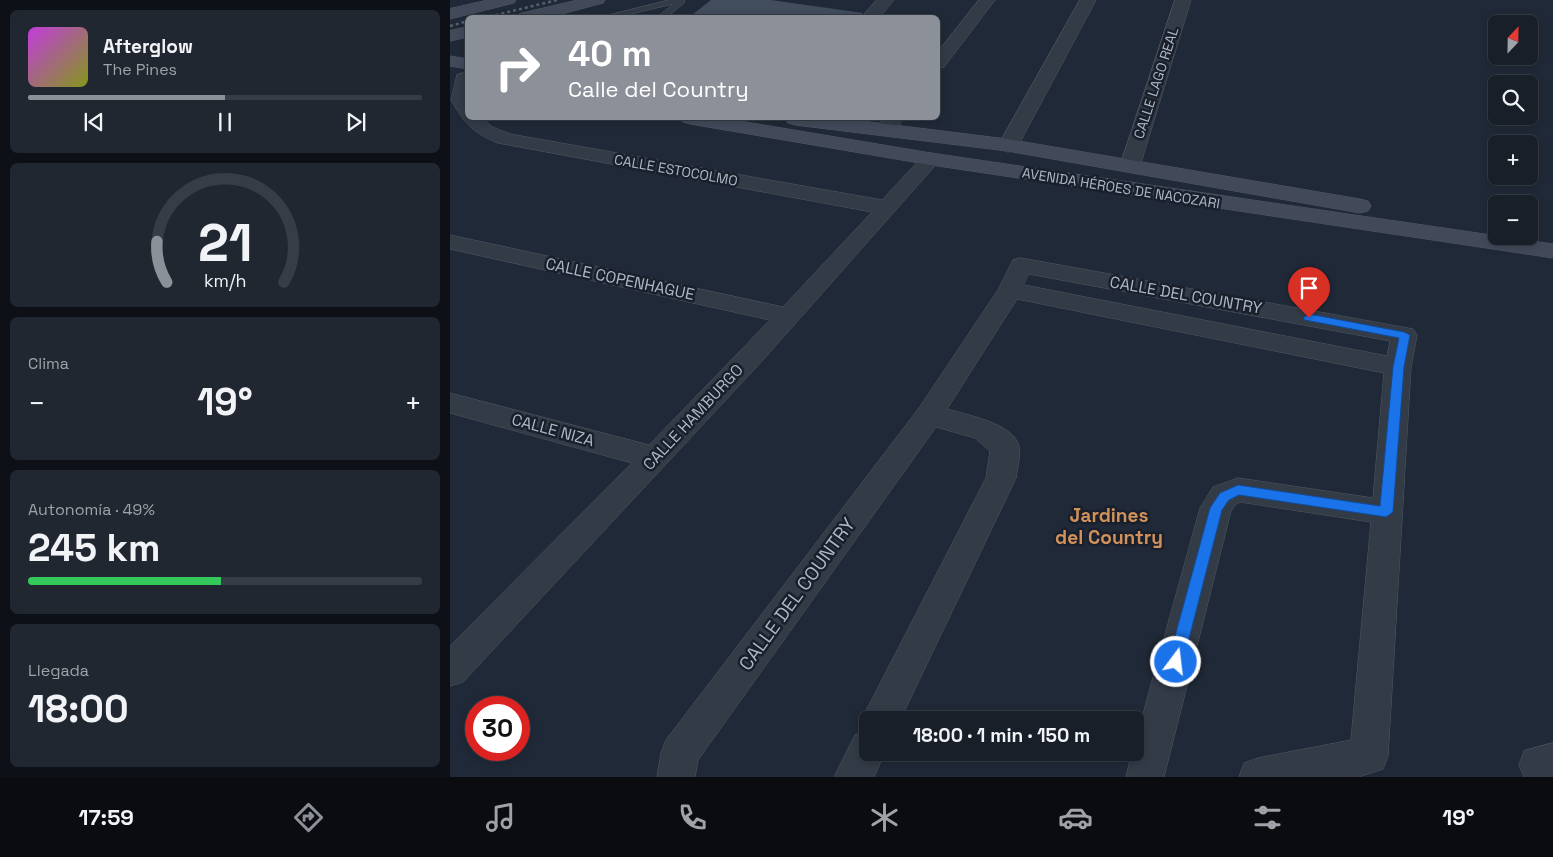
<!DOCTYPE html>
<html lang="es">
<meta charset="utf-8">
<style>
body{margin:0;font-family:"Space Grotesk",sans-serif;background:#212731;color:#f1f3f6;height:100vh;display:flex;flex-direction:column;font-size:19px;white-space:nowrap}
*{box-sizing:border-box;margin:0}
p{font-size:16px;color:#9fa2a8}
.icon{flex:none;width:28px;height:28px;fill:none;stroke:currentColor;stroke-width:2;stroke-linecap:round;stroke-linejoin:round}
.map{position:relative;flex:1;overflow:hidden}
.details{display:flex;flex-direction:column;gap:10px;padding:10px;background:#0d1117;width:450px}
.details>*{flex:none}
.guide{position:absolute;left:15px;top:15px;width:475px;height:105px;border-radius:8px;box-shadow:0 2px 8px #0003,0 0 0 1px #363d46;background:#8c9099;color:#fff;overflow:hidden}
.needle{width:32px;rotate:22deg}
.tools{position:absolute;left:1038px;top:15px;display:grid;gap:10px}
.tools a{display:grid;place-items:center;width:50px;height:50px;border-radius:8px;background:#181f29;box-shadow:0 2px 8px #0003,0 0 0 1px #363d46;font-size:25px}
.speed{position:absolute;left:15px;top:696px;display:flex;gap:10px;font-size:25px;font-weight:700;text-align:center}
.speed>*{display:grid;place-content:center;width:65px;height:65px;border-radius:50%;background:#181f29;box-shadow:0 2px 8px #0003,0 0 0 1px #363d46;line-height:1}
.speed .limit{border:8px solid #d22;background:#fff;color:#111}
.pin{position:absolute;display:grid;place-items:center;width:42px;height:42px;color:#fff;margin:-51px -21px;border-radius:50% 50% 50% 0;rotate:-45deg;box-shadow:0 0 5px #0007}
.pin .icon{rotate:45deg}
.me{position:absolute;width:55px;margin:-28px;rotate:15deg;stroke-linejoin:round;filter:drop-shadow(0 0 4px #0008)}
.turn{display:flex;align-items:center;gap:18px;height:105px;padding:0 20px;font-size:22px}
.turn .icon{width:65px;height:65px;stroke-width:2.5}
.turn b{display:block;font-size:35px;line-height:42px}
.big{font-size:38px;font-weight:800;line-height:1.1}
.details .card{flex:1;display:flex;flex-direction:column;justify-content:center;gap:8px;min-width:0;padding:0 18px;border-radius:8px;background:#212731}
.details .dial{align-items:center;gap:0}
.dial svg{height:130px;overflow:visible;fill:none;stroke:#363d46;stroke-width:7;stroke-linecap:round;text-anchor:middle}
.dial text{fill:#f1f3f6;stroke:none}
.song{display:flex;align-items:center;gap:15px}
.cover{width:60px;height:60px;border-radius:8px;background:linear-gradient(135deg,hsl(290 70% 55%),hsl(70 70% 35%))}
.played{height:5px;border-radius:2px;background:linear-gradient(90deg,#8c9099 50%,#363d46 50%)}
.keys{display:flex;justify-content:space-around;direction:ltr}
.heat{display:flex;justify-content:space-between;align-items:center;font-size:28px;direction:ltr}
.charge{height:8px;border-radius:4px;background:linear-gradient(90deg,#34c759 49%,#363d46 0)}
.trip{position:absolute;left:409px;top:711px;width:285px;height:50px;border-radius:8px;background:#181f29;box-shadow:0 2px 8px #0003,0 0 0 1px #363d46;font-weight:800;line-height:50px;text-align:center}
.tab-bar{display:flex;height:80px;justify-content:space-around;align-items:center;background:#0a0c10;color:#9fa2a8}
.tab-bar .icon{width:35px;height:35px}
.tab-bar .current{color:#8c9099}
.tab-bar b{font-size:22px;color:#f1f3f6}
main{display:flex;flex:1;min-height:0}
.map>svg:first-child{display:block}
.building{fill:#414c5c}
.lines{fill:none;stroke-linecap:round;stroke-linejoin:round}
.service-casing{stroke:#515965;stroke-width:1}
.minor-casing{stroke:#515965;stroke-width:1}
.secondary-casing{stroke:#515965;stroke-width:1}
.service{fill:#333b47;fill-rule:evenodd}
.minor{fill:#333b47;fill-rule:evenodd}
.secondary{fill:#424a5a;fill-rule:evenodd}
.rail{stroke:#555f6e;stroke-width:2.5;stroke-dasharray:3 3;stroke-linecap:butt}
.route{fill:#1a73e8;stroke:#114b97}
.labels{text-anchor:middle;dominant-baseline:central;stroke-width:5;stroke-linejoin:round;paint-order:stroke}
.far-street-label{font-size:14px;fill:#aeb6c4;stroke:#19202c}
.street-label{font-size:16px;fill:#aeb6c4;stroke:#19202c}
.quarter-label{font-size:19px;font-weight:bold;fill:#d1915b;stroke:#19202c}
.near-street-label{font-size:19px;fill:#aeb6c4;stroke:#19202c}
</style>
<main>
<section class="details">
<div class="card">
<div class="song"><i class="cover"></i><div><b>Afterglow</b><p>The Pines</p></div></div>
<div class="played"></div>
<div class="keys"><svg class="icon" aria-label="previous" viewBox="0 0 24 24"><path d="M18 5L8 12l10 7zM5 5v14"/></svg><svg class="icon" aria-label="pause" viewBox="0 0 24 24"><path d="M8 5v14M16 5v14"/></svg><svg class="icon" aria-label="next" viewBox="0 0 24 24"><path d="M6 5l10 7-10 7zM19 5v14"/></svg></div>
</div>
<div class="card dial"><svg viewBox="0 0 100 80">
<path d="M14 69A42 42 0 1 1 86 69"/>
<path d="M14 69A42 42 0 0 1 8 44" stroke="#8c9099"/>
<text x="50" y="56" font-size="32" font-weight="700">21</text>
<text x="50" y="72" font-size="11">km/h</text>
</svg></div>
<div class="card"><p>Clima</p>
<div class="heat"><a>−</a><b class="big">19°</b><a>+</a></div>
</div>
<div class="card"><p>Autonomía · 49%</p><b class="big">245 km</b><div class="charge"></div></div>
<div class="card"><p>Llegada</p><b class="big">18:00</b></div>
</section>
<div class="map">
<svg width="1103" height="777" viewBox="0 0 1103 777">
<rect width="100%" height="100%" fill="#202937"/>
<path class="building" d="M261 0H321L413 13 408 18H238Z"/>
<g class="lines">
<g class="service-casing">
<path id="service" d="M219 0H234L235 2 216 18H206L223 4 164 18H147Z"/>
</g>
<g class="minor-casing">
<path id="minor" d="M427 0H444L429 18H411Z
M529 0H545L494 67 488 68V52Z
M630 0H646L568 146 565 150 558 152 551 150 548 146Z
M725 0H741L690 166 687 170 680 172 673 170 670 166Z
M13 73 18 75V118H32L42 127 60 134 432 200 474 155 481 153 488 155 491 159 313 360 13 682 0 686V646L182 463 0 413V393L199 445 320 320 0 249V235L333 307 422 212 48 143C21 132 15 123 1 100L7 75Z
M434 118H454C447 128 443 134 430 131L427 127Z
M571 258 963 329 967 335 961 367 938 756 933 769 908 777H789L794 763 808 758 901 740 921 522 790 502 785 505 781 511 714 777H676L682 752H685V743L750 508 763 487 788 478 923 498 934 373 567 299 497 409C517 415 563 423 569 446 571 455 567 469 566 478L450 720H418V752H435L424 777H384L405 735 417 730 412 720 418 707 536 478 540 451 525 438 486 427 248 760 245 777H207L211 753 216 740 469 408 548 290 563 260ZM579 274 940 341 937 356 574 285Z
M1103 743V777H1074L1069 765 1074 751Z"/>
</g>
<g class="secondary-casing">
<path id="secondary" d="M38 0H66L64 3 0 19V9Z
M128 0H155L153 3 97 18H67L69 14Z
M18 27V37L0 41V31Z
M0 56 18 59V69L0 66Z
M230 118H272L481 153 1103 244V258L481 165 240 124 233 122Z
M336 118H388L557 139 910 199 918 201 921 206 918 211 910 213 557 151 345 125 338 123Z"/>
</g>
<use href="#service" class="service"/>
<use href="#minor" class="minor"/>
<use href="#secondary" class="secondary"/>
<path class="rail" d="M34 18 107 0
M0 26 18 21"/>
</g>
<path class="route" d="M859 314 954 332 960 335 954 367 943 512 936 517 789 495 779 500 772 510 733 662 731 667 726 669 721 667 718 662 760 508 770 493 788 485 930 506 943 367 949 338 855 320 853 318Z"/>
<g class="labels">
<g class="far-street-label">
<text transform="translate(706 83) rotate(-72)">CALLE LAGO REAL</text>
<text transform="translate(226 170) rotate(10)">CALLE ESTOCOLMO</text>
<text transform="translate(671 188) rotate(9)">AVENIDA HÉROES DE NACOZARI</text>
</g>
<g class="street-label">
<text transform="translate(170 279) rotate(12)">CALLE COPENHAGUE</text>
<text transform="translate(736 295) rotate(10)">CALLE DEL COUNTRY</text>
<text transform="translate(243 417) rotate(-47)">CALLE HAMBURGO</text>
<text transform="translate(103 430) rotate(15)">CALLE NIZA</text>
</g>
<g class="quarter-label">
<text x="659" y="515">Jardines<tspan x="659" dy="22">del Country</tspan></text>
</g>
<g class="near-street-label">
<text transform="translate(347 594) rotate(-54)">CALLE DEL COUNTRY</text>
</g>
</g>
</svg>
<div class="tools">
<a><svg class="needle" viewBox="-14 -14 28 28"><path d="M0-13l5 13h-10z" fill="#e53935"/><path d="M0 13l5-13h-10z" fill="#9fa2a8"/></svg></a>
<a><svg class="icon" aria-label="search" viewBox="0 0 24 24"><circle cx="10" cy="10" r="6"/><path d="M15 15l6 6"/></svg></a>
<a>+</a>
<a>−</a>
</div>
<div class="speed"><div class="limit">30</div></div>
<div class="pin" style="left:859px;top:318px;background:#d93025"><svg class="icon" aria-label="arrive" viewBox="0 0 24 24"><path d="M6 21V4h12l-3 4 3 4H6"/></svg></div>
<svg class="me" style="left:726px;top:662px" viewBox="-20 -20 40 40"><circle r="17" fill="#1a73e8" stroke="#fff" stroke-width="3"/><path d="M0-11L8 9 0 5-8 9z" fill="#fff"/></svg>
<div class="trip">18:00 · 1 min · 150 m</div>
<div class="guide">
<div class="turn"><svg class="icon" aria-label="right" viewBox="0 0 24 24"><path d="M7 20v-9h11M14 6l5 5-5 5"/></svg><div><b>40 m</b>Calle del Country</div></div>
</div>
</div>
</main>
<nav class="tab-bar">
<b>17:59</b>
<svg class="icon current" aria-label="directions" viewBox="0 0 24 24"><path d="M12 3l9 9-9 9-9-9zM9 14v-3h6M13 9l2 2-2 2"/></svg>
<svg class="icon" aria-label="music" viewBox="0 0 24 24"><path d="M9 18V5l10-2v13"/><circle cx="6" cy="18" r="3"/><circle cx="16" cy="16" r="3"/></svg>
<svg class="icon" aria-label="phone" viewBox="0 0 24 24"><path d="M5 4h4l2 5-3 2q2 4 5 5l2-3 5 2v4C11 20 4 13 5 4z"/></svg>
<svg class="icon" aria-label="climate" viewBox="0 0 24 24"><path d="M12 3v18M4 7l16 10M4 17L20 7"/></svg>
<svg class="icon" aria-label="car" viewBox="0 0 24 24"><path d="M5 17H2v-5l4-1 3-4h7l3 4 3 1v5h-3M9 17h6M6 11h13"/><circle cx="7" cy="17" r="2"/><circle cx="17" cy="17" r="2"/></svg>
<svg class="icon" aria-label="filters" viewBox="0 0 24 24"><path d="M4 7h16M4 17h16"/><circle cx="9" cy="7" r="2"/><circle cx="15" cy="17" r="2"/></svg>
<b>19°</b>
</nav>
